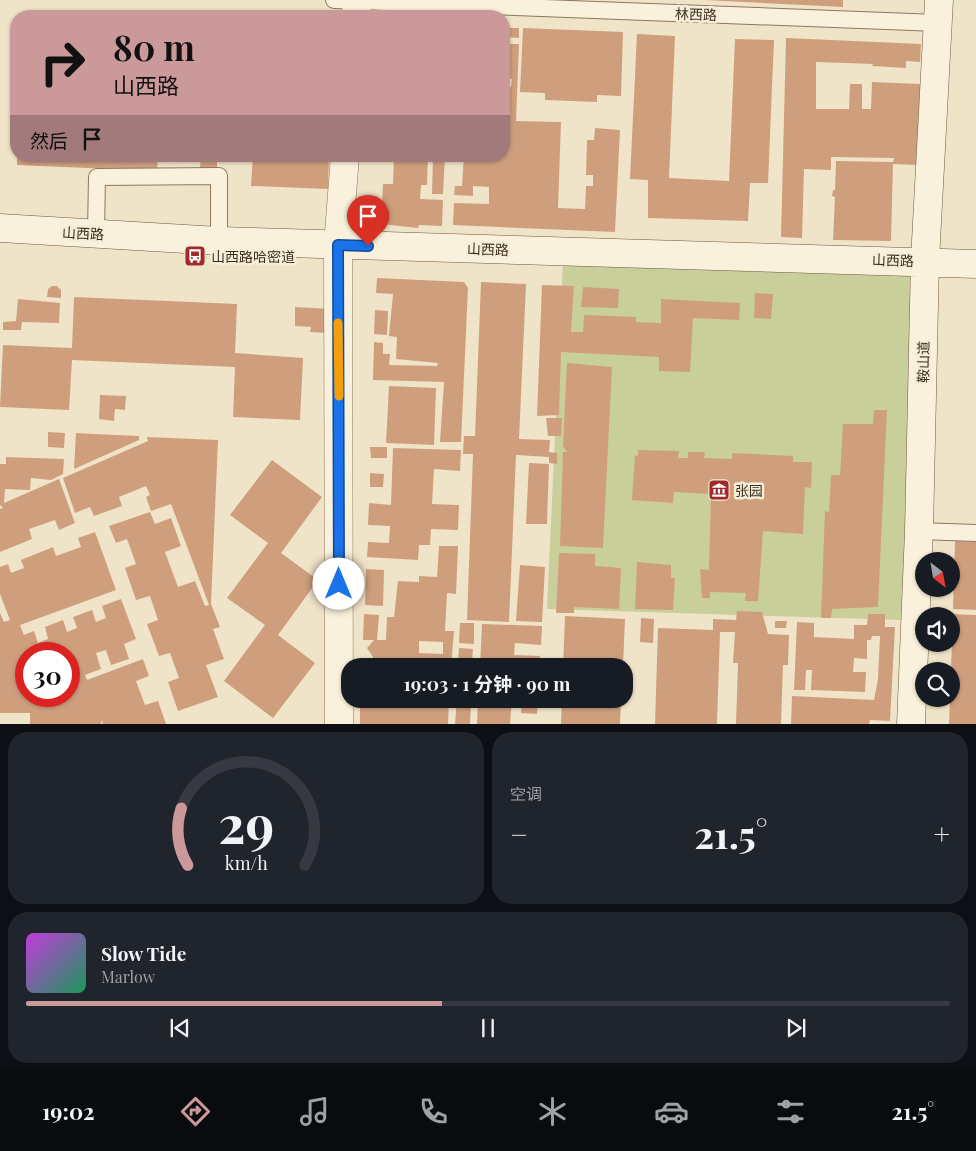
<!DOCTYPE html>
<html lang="zh">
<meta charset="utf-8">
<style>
body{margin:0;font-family:"Playfair Display","Noto Sans SC",serif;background:#20242c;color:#f1f3f6;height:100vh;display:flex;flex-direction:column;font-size:19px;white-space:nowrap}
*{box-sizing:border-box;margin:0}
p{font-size:16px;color:#9ea1a6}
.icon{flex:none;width:28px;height:28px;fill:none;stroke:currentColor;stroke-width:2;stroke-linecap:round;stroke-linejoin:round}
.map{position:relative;height:724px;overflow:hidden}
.details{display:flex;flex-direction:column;gap:8px;padding:8px;background:#0d0f14;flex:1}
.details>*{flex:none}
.hud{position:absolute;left:10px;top:10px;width:500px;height:152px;border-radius:20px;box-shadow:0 1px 4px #0004;background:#cc999b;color:#111;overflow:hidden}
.needle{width:32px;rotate:149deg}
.buttons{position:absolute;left:915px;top:552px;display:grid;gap:10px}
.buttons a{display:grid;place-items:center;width:45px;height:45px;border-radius:50%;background:#171b24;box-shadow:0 1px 4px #0004;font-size:25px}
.speed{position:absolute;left:15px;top:642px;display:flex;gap:10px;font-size:25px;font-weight:700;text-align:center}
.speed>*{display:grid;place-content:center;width:65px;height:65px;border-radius:50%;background:#171b24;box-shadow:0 1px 4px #0004;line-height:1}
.speed .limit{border:8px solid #d22;background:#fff;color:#111}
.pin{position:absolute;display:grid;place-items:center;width:42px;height:42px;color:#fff;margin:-51px -21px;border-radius:50% 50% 50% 0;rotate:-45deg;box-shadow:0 0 5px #0007}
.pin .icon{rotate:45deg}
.me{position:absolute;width:55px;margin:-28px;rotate:0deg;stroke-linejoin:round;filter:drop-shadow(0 0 4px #0008)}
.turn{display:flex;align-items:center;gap:18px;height:105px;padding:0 20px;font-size:22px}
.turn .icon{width:65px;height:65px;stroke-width:2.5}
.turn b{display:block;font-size:35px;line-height:42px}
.then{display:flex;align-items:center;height:48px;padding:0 20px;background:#0003;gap:10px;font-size:19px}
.big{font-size:38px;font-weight:700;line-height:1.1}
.details .tile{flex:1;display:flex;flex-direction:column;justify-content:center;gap:8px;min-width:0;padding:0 18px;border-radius:20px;background:#20242c}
.details .dial{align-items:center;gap:0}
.dial svg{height:130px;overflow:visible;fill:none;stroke:#363941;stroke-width:7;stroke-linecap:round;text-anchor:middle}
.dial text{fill:#f1f3f6;stroke:none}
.song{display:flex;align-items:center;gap:15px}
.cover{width:60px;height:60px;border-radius:8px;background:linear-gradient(135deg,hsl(290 70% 55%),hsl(150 70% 35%))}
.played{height:5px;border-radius:2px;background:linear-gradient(90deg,#cc999b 45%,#363941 45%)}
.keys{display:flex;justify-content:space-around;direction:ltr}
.heat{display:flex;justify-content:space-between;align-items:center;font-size:28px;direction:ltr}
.details .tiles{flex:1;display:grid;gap:8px;grid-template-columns:1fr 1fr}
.tile:last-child{grid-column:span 2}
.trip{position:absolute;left:341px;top:658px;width:292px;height:50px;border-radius:20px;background:#171b24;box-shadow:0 1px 4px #0004;font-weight:700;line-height:50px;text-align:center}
.dock{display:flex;height:80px;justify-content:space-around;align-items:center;background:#090b0e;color:#9ea1a6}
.dock .icon{width:35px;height:35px}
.dock .on{color:#cc999b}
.dock b{font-size:22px;color:#f1f3f6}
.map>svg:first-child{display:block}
.green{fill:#c9cf9b}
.building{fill:#cf9f7d;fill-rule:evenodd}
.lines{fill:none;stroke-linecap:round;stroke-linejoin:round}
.lane-casing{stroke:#8d765c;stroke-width:18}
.street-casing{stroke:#8d765c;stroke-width:29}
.secondary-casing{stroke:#6f573f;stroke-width:29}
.lane{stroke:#faf1dc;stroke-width:16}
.street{stroke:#faf1dc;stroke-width:28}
.secondary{stroke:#faf1dc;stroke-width:28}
.route-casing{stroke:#114b97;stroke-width:12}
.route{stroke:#1a73e8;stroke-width:9}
.slow{stroke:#f59e0b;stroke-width:9}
.labels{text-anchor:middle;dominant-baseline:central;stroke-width:5;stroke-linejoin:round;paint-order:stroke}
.street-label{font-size:14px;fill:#3d2e20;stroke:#f7eed8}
.poi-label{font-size:14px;fill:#3d2e20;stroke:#f7eed8;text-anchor:start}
</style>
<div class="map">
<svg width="976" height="724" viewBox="0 0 976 724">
<rect width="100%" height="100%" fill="#f0e4c8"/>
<path class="green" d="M563 260 915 271 902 620 547 609Z"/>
<path class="building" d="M704 0H843V7Z
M506 28H519V38L505 37Z
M523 28 623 32 621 96 597 95V102L545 100V93L520 92Z
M637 34 675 36 669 178 729 181 735 39 774 40 768 183H750L748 221 648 218V180L630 179Z
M786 38 921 44 920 62 906 61V68L872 66 873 64 816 62V109H849L850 84H862V109H871L872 82 920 84 918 165 893 164 891 241 833 240 835 197 832 196 833 190H835L836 161 893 162 894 158 831 157V170L804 169 802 238 781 237Z
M504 44H519L516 121 561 122 558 208 585 209 586 186H593V175H586L587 140H594L595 128 620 130 615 232 453 225 454 203 489 204V187L473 186V196L454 195 455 186H462L464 156H504V87H511L512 79 504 78Z
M17 156H158L157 171 17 165Z
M201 156H217V178H199Z
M253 156H329L328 189 251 186Z
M394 156H428L427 185H421L420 199 443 200 442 226 419 225 418 228 381 224 383 184H393Z
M433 156H445L443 194H432Z
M377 278 464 282 468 288 461 442H440L444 382 373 380 374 342 383 343V354H390L389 365 437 366 438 363 396 359 397 337 389 336 393 294 376 293Z
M481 282 526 284 519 439 550 440 549 452 557 453V464L549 463V457L516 455 509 622 467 620 473 454H463L464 436H475Z
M542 285 574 286 571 332H583L584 315 636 317V322L661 323V299L740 303 739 320 693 318 690 372 659 371V357L561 352 559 415 537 416Z
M52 286H57L61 290V298L47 297 48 289Z
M583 287 619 289 618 308 581 307Z
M755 293 773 294 771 319 754 318Z
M74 297 237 304 235 353 303 358 300 420 233 417 235 367 72 360 69 410 0 407 3 345 72 348Z
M18 299 60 303 59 323 22 322 21 330H3V322L16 321Z
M295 307 331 309 330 333 310 332 311 327 295 326Z
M375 310 388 311 387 335 374 334Z
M567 363 612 367 603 548 560 546 563 452H567L563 446Z
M389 386 436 388 434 445 386 443Z
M100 395 126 396 125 410 115 409 114 421 99 419Z
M874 410H887L878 607 832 609 831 618H821L825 511 829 512 831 475H840L843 424H873Z
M546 418H562L561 436H548Z
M48 432 65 433 64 448 48 447Z
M76 433 94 434 139 436V440L74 469Z
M147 437 218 440 211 604 220 627 213 629 224 659 206 665 218 697 178 711 168 682 179 678 170 653 159 656 147 624 158 620 150 596 136 600 125 568 136 564 127 539 116 543 109 526 150 512 155 524 171 518 181 546 165 552 178 587 195 581 205 606 209 605 171 504 151 511 146 497 150 495 146 486 119 497 122 506 94 516 90 507 75 513 63 478 148 441Z
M370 447H387V458H371Z
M393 448 461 450 460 471 434 469 432 504 459 505 458 530 431 529 430 545H419L418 560 367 557 368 542 389 543 390 526 368 525 369 503 391 505Z
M638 450 679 451 678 458H688V452H705L704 458 732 459V453L793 456V462H812L811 488 805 487 803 534 763 531 758 601H745L746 593 710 592V598H702L700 569 709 570 711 494 674 492 673 503 632 500 635 455 638 456Z
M6 457 64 459 63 474 51 480 31 478 30 490 5 489 4 503 59 479 75 523 59 530 55 520 29 529 32 539 0 552V509L3 508 0 505V464H6Z
M272 460 322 497 281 553 318 580 278 635 315 663 273 718 224 681 265 625 227 598 268 543 230 515Z
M529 463 549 464 547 524H526Z
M370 473 384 474 383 487H370Z
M95 532 116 590 20 625 24 635 34 631 38 643 48 639 45 627 63 620 67 632 77 628 73 617 92 610 96 622 106 618 102 606 121 599 136 639 124 644 129 659 111 665 106 650 96 653 101 669 85 675 87 680 143 659 149 676 136 681 145 705 158 701 166 724H103L102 720 101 724H30V713H0V613L4 622 10 620 0 594V567L8 564 11 573 24 568 21 560 53 547 56 556 81 547 78 538ZM26 654H69V696H26Z
M955 541 976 542V610L953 609Z
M439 546H458L456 594 447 593 445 631H454L451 666H373V657L367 648 374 640H363L364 614 379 615 377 640H386L387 617H394L398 581 419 582V576L437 577ZM419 641 443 642V654L419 653Z
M559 553 595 554V566L621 568 619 609 574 607V613H556Z
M637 562 671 565V578H675L673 610 635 609Z
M520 565 545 567 542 622 516 621Z
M366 569 384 570 383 606 365 605Z
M737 611 762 612 768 634 789 635 788 665H783L781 724H736L738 663H733L735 632H720L717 724H655L658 628 713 630V619L736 620Z
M868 614H885V627H895L890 721 870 720 869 724H791L792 696 874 700 878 679 880 636H872L871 640H867V659L854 658 853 672H866L865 692 811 690 812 670H806L805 690H794L797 622 814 623V637L854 639V625H867Z
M953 614 976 615V724H949Z
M565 616 625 619 623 666H563Z
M641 618 654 619 653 643 640 642Z
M775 621H787L786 628H775Z
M460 623H474V644L459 643Z
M482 624 542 626 541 645 515 643 514 655 540 656V666H480Z
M459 648 473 649 472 662H458Z
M360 699H379V706L423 708V699H449L448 724H360Z
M457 699H471L470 724H455Z
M478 699H512L510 724H477Z
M522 699H538L537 714 521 713Z
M562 699H621L620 724H561Z"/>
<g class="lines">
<g class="lane-casing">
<path id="lane" d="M334 0 938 23
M96 233 97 177 219 176V241
M919 531 976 533"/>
</g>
<g class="street-casing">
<path id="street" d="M356 16 357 0
M339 724 338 245 345 156"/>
</g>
<g class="secondary-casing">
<path id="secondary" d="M0 228 219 241 976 264
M911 724 919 531 925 260 939 0"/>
</g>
<use href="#lane" class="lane"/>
<use href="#street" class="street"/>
<use href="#secondary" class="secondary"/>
</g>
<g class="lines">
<g class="route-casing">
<path id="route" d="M339 584 338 245 368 246"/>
</g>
<use href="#route" class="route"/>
<path class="slow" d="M338 323 339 396"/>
</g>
<defs>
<g id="bus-square" transform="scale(1.125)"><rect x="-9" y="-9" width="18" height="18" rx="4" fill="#9e2a2b" stroke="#f7eed8"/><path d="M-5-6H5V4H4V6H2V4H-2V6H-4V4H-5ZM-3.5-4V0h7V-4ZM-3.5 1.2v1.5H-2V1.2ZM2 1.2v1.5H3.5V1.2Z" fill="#fff"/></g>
<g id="museum-square" transform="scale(1.125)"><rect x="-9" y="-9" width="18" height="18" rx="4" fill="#9e2a2b" stroke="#f7eed8"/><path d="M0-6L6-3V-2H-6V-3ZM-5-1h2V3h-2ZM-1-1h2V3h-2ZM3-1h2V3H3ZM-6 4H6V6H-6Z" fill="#fff"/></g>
</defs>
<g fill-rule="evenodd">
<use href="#bus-square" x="195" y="256"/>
<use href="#museum-square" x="719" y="490"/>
</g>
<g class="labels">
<g class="street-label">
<text transform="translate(696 14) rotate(2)">林西路</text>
<text transform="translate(83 233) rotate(3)">山西路</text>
<text transform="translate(488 249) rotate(2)">山西路</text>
<text transform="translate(893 260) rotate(2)">山西路</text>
<text transform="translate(923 362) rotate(-89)">鞍山道</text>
</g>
<g class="poi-label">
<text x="211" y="256">山西路哈密道</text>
<text x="735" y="490">张园</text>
</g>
</g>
</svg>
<div class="buttons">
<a><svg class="needle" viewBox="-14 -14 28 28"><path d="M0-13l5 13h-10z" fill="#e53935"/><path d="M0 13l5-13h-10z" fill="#9ea1a6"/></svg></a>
<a><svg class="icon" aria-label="sound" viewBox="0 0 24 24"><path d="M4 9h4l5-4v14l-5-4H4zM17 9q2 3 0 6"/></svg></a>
<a><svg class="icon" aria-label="search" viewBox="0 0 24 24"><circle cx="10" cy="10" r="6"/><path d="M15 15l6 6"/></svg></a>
</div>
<div class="speed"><div class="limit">30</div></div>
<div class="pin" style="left:368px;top:246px;background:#d93025"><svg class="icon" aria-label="arrive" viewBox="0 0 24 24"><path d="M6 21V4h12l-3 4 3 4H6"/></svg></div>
<svg class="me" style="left:339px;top:584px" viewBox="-20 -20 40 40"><circle r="19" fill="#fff"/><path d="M0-13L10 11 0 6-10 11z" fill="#1a73e8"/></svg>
<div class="trip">19:03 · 1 分钟 · 90 m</div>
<div class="hud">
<div class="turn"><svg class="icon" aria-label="right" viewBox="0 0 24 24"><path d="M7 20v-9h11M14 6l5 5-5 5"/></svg><div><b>80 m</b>山西路</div></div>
<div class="then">然后<svg class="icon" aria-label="arrive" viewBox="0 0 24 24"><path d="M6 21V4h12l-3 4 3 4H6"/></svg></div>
</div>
</div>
<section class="details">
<div class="tiles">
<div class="tile dial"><svg viewBox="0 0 100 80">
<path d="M14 69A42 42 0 1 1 86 69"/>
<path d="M14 69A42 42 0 0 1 10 34" stroke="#cc999b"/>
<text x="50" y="56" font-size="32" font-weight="700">29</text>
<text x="50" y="72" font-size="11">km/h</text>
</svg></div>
<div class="tile"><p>空调</p>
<div class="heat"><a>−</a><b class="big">21.5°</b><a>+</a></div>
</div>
<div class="tile">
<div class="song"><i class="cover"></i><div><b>Slow Tide</b><p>Marlow</p></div></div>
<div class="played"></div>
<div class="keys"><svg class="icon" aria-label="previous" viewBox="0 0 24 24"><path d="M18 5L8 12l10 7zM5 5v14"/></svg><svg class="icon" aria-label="pause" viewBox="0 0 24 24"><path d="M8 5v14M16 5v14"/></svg><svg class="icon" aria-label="next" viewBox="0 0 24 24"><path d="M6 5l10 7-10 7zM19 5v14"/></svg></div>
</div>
</div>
</section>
<nav class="dock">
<b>19:02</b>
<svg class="icon on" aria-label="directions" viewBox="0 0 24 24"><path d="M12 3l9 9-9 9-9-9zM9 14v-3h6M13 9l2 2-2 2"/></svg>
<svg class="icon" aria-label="music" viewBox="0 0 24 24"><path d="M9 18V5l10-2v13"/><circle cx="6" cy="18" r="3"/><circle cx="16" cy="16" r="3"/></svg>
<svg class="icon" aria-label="phone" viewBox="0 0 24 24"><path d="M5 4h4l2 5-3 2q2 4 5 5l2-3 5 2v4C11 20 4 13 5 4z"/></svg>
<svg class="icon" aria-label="climate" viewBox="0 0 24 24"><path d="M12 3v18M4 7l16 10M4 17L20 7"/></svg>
<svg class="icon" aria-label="car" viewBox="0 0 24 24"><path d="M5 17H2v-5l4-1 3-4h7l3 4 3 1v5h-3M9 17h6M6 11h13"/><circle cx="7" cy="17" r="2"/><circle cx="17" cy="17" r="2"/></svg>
<svg class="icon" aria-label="filters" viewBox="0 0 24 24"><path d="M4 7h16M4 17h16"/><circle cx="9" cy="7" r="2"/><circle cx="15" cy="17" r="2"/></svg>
<b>21.5°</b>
</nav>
